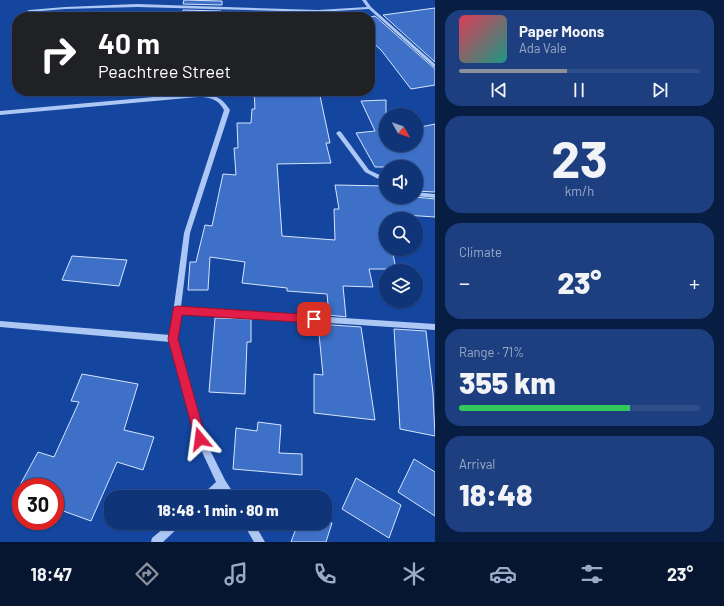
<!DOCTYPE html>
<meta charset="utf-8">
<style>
body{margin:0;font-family:Barlow,sans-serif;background:#1d3f80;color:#f1f3f6;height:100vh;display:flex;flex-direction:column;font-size:15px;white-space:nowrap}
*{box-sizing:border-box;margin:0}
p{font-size:13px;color:#9baac6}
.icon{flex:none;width:22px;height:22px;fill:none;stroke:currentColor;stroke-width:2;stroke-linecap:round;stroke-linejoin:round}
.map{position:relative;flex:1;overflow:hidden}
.details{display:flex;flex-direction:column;gap:10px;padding:10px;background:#081d42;width:289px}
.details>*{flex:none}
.banner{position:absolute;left:12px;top:12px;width:363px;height:84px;border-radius:16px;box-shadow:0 1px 3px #0004,0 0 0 1px #2f4f8a;background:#202124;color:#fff;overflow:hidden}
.needle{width:26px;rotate:130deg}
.tools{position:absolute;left:379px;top:108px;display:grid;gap:8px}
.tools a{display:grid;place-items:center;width:44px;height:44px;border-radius:50%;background:#0f3478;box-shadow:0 1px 3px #0004,0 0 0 1px #2f4f8a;font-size:20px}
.speed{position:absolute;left:12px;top:478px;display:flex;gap:8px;font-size:20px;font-weight:700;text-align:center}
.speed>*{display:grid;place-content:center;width:52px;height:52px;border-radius:50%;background:#0f3478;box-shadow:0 1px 3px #0004,0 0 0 1px #2f4f8a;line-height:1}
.speed .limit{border:6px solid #d22;background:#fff;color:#111}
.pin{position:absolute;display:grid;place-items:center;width:34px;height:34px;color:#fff;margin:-17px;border-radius:8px;box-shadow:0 2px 6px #0006}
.me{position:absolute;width:44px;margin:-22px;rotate:344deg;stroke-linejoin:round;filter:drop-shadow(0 0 3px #0008)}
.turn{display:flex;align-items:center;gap:14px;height:84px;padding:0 20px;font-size:18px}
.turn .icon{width:52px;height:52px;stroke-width:2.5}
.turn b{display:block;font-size:28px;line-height:34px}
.big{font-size:30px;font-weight:800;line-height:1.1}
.details .tile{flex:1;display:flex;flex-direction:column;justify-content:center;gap:6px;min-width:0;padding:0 14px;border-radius:16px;background:#1d3f80}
.details .dial{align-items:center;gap:0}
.dial b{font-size:52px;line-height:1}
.song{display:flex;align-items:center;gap:12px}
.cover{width:48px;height:48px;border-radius:6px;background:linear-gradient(135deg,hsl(350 70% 55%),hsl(170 70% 35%))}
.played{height:4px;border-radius:2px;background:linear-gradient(90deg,#8c9099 45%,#2f4f8a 45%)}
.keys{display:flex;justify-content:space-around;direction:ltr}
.heat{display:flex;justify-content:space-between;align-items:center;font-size:22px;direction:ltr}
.charge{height:6px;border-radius:3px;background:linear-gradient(90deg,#34c759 71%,#2f4f8a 0)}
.trip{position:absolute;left:104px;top:490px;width:228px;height:40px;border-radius:16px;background:#0f3478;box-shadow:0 1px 3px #0004,0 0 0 1px #2f4f8a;font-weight:800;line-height:40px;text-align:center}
.tabs{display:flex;height:64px;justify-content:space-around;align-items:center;background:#061530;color:#9baac6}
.tabs .icon{width:28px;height:28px}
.tabs .active{color:#8c9099}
.tabs b{font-size:18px;color:#f1f3f6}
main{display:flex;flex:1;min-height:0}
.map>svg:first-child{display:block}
.building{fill:#3d70c6;stroke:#d6e5fd}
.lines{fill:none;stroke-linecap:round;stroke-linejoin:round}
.minor{fill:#adc7f4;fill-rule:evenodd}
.route{fill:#e11d48;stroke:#92132f}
</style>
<main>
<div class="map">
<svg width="435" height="542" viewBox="0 0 435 542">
<rect width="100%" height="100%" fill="#1446a0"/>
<path class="building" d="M184 0 222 1V5L183 4Z
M435 8V62L383 15Z
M183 10 221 11V17H182Z
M375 16 435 69V85L411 89 381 50 370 40V17Z
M254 91H319L330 143H326L331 163 277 164 282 236 335 240 334 209H339L335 185 386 186V197H415L435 199V217L390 214V219H386V249H392L396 269H369L373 287 343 286 346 317 329 315 327 294 287 291V288L242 283 245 262 210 257 208 290H188L190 262H196L205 225 212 226 223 174 236 175 234 148H238L237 123H251L252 109H255Z
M386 100V145H416V128L435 124V192L416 191V167H375L356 133 375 131 361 101Z
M72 256 127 260 119 286 62 280Z
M215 318 251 319V342H247L245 394 209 392Z
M318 324 361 327 375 420 314 413V374L323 375Z
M394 329 426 331 433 393 435 436 400 429Z
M82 374 138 384 124 430 154 437 143 470 117 462 91 521 55 508V487H19L38 452 54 457 79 402 71 401Z
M258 422 281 425 279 453 302 454V475L233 469 236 428 257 431Z
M414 459 435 472V516L398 492Z
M356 478 401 505 389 538 342 509Z
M298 523H332L326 542H291Z"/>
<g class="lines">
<path class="minor" d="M362 0H366L371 7 435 64V68L369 9 318 12 137 7 65 9 29 12 27 11 29 10 65 7 137 4 318 10 367 7Z
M198 93C214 95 221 96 230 110L190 233 181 307 435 324V330L180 313 177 339 204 438 225 480 236 497H226L221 490 213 497H201L203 494 216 482 196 439 170 342 0 327V321L170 335 184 233 224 110C218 99 210 97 198 97L0 115V111Z
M339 131 341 132 369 170 386 178V183L365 172 336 133Z
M416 192 435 194V198L416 196Z
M170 523H182L180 526 163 542H151L152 538Z
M243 523H254L265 542H254Z"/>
</g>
<path class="route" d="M178 306 314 315 317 316 319 319 317 322 314 323 182 315 178 339 206 439 204 443 200 445 196 443 195 439 168 339 173 310 174 307Z"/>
</svg>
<div class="tools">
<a><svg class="needle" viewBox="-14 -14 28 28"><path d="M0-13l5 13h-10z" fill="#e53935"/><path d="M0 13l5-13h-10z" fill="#9baac6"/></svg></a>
<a><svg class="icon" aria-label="sound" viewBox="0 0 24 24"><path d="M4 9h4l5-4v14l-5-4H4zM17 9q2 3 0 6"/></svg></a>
<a><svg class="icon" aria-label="search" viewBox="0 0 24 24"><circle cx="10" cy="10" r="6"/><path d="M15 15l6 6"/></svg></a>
<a><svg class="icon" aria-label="layers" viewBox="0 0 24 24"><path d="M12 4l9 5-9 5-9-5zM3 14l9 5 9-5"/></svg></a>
</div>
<div class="speed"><div class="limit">30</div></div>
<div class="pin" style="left:314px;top:319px;background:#d93025"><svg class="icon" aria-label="arrive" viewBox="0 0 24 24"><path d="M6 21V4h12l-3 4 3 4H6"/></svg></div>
<svg class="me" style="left:200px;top:439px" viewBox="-20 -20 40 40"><path d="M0-17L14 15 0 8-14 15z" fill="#e11d48" stroke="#fff" stroke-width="4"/></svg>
<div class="trip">18:48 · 1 min · 80 m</div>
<div class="banner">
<div class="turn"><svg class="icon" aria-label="right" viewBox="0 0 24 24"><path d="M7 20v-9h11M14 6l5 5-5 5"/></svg><div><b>40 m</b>Peachtree Street</div></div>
</div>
</div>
<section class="details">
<div class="tile">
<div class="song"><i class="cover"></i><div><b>Paper Moons</b><p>Ada Vale</p></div></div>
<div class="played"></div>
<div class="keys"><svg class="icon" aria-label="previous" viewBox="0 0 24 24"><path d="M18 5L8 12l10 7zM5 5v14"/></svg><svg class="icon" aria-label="pause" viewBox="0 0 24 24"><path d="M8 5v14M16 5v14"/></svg><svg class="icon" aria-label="next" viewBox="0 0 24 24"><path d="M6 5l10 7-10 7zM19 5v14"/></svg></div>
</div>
<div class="tile dial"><b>23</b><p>km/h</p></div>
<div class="tile"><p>Climate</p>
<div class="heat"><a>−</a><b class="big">23°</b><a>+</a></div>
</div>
<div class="tile"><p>Range · 71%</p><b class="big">355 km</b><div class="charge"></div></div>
<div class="tile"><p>Arrival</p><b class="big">18:48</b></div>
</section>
</main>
<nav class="tabs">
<b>18:47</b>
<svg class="icon active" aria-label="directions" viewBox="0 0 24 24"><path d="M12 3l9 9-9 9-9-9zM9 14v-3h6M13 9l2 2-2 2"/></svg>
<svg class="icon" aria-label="music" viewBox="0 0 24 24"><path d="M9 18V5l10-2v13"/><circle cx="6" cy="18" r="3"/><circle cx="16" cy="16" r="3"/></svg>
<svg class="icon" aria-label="phone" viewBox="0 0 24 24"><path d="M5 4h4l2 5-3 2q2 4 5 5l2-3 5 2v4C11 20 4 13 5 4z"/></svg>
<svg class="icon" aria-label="climate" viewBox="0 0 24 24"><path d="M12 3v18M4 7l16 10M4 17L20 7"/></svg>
<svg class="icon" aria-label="car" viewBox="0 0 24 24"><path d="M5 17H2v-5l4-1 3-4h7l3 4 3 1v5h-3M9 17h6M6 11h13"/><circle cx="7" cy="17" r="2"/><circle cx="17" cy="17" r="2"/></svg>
<svg class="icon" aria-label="filters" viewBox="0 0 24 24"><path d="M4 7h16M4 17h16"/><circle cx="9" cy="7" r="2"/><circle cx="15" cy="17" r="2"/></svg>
<b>23°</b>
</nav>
